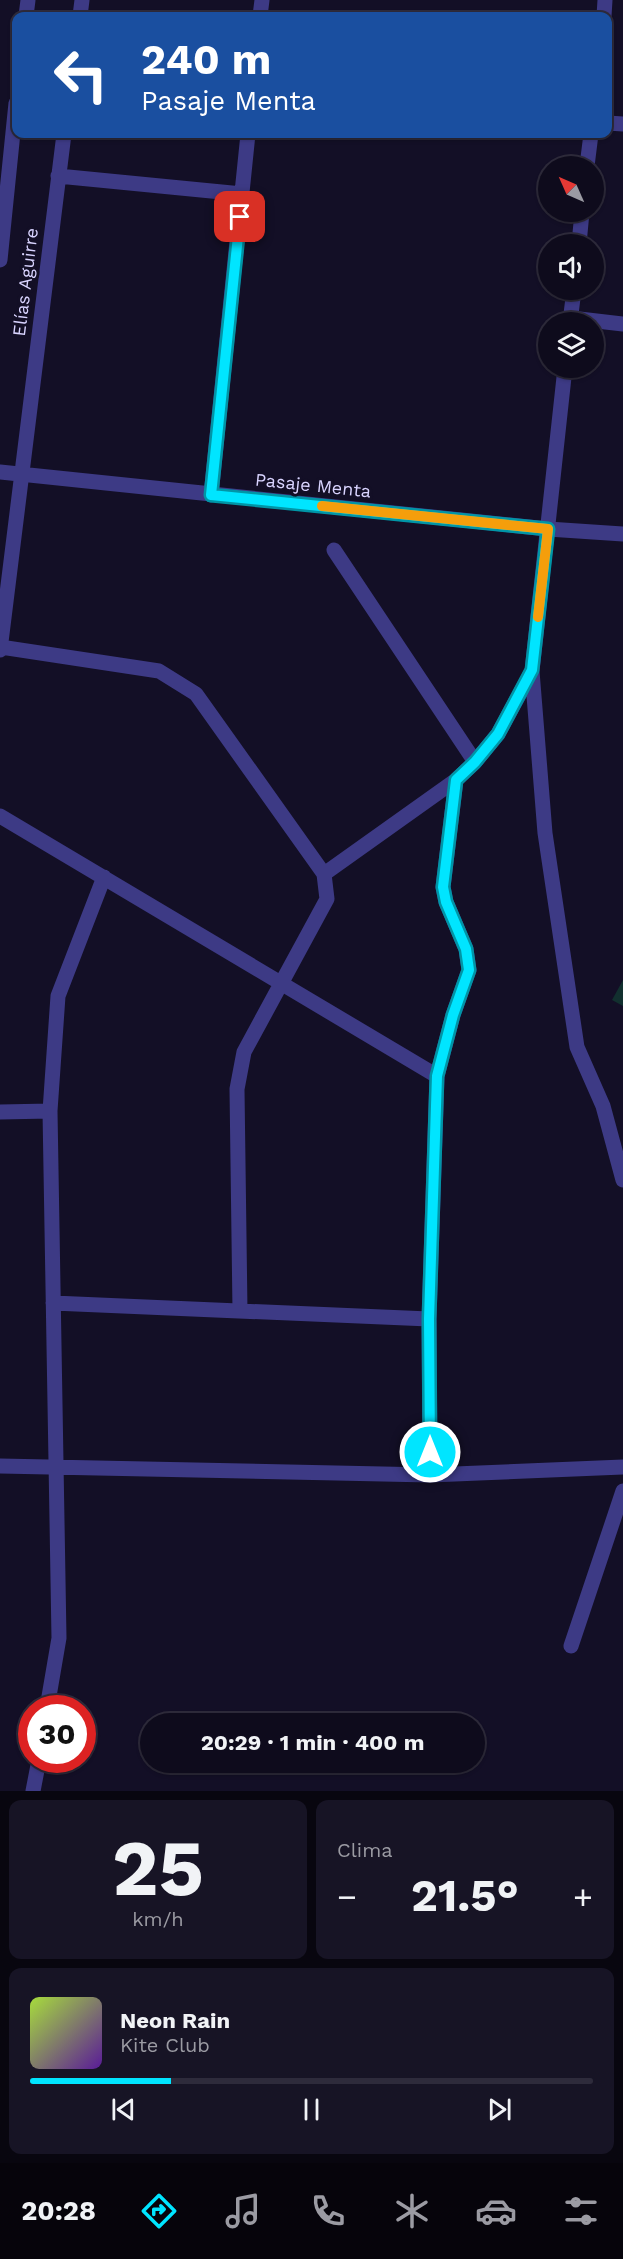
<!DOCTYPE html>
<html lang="es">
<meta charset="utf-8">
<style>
body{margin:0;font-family:"Work Sans",sans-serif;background:#171425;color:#f1f3f6;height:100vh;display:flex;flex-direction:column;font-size:22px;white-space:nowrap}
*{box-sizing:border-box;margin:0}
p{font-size:20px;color:#9b9ba3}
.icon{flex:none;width:33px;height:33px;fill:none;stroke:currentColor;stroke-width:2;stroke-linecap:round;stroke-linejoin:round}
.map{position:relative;height:1791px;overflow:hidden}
.details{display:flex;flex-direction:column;gap:9px;padding:9px;background:#08060f;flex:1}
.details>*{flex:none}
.guide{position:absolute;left:12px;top:12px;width:600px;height:126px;border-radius:12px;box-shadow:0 2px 4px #0004,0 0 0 2px #2e2b3b;background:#1a4fa0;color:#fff;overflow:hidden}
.needle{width:39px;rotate:315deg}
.fabs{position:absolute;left:538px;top:156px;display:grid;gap:12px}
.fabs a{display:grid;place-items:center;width:66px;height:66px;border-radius:50%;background:#0e0b1c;box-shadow:0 2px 4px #0004,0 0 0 2px #2e2b3b;font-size:30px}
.speed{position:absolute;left:18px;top:1695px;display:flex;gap:12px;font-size:30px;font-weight:700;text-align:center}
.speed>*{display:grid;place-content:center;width:78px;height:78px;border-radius:50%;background:#0e0b1c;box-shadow:0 2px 4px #0004,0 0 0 2px #2e2b3b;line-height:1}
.speed .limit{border:9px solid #d22;background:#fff;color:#111}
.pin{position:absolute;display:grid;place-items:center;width:51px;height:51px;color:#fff;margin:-26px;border-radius:12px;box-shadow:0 3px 9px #0006}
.me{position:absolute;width:66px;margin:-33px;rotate:0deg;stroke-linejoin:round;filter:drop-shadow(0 0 4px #0008)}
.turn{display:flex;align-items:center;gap:21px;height:126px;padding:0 30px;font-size:27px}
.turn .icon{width:78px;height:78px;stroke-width:2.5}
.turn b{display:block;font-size:42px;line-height:51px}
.big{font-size:45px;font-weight:700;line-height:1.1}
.details .tile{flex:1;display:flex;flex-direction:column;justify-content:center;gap:9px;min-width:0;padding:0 21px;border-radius:12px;background:#171425}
.details .dial{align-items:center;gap:0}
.dial b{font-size:78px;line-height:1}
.song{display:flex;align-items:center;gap:18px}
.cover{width:72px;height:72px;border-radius:9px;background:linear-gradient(135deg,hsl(80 70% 55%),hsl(270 70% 35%))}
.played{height:6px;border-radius:3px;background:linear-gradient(90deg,#00e5ff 25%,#2e2b3b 25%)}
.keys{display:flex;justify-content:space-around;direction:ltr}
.heat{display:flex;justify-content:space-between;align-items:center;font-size:33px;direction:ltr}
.details .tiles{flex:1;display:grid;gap:9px;grid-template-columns:1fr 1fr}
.tile:last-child{grid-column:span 2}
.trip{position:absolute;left:140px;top:1713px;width:345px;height:60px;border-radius:30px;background:#0e0b1c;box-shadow:0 2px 4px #0004,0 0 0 2px #2e2b3b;font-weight:700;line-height:60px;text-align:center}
.dock{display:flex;height:96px;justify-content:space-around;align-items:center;background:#06040b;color:#9b9ba3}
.dock .icon{width:42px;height:42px}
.dock .on{color:#00e5ff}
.dock b{font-size:27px;color:#f1f3f6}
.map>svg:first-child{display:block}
.green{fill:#12302f}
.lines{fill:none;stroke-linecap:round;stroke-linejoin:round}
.minor{stroke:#3d3a85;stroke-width:15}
.route-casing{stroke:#0095a6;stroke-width:15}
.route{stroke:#00e5ff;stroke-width:10}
.slow{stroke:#f59e0b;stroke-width:10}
.labels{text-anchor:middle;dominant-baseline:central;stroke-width:6;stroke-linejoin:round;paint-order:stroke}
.street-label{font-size:18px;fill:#d9d4ff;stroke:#130f26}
</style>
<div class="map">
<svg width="623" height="1791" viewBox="0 0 623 1791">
<rect width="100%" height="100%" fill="#130f26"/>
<path class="green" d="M623 980V1006L612 1000Z"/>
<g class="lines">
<path class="minor" d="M26 16 28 0
M80 16 82 0
M260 16 262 0
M604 16 605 0
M608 123 623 124
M587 166 591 134
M58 176 242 194
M579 244 582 212
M0 260 16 103
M571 318 623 324
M570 322 574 290
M0 472 548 529 623 534
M211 495 248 134
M334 550 475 762
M0 647 159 671 196 694 324 874 327 899 244 1052 237 1089 240 1311
M0 650 64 134
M532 671 545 833 577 1047 603 1106 623 1180
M0 816 437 1076
M324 874 456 780 475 762 498 734 532 671 565 368
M0 1112 50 1111
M53 1303 429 1319
M0 1466 430 1475 623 1467
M430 1475 429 1319 437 1076 453 1015 469 970 466 949 446 902 443 887 456 780
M571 1646 623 1491
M47 1708 59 1638 50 1111 58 996 104 877
M33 1791 39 1760"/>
</g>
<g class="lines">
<g class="route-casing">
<path id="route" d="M240 217 211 495 548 529 532 670 498 734 475 762 456 780 443 887 446 902 466 949 469 970 453 1015 437 1076 429 1319 430 1452"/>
</g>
<use href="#route" class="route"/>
<path class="slow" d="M322 506 548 529 538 617"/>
</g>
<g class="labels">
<g class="street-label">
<text transform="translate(25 282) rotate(-83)">Elías Aguirre</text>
<text transform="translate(313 485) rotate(6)">Pasaje Menta</text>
</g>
</g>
</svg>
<div class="fabs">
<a><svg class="needle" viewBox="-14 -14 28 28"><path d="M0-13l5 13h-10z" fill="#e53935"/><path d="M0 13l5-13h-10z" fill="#9b9ba3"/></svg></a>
<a><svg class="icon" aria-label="sound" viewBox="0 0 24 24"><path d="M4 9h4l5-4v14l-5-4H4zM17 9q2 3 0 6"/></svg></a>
<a><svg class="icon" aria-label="layers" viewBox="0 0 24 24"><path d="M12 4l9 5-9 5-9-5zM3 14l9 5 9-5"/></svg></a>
</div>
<div class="speed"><div class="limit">30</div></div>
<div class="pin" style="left:240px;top:217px;background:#d93025"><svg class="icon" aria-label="arrive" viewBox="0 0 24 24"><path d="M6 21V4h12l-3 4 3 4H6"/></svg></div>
<svg class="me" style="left:430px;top:1452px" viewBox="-20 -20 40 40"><circle r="17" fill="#00e5ff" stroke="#fff" stroke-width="3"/><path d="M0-11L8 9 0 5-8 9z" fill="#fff"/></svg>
<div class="trip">20:29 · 1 min · 400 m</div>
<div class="guide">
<div class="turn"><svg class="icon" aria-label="left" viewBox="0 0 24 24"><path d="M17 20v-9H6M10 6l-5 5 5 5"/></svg><div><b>240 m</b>Pasaje Menta</div></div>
</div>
</div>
<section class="details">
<div class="tiles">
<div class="tile dial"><b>25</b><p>km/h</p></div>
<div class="tile"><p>Clima</p>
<div class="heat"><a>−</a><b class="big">21.5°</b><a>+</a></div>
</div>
<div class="tile">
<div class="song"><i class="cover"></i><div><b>Neon Rain</b><p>Kite Club</p></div></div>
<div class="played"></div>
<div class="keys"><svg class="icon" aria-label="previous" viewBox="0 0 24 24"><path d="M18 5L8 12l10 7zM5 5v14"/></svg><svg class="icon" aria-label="pause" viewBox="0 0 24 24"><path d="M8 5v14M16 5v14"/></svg><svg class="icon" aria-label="next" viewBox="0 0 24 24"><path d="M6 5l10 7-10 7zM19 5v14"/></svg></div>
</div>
</div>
</section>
<nav class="dock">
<b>20:28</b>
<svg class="icon on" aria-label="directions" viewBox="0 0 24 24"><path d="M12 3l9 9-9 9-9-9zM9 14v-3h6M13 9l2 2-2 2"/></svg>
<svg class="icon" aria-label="music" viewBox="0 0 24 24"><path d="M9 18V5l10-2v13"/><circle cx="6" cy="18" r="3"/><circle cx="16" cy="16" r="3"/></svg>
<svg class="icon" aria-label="phone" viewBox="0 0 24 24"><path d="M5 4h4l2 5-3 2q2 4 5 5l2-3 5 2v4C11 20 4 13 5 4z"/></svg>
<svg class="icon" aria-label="climate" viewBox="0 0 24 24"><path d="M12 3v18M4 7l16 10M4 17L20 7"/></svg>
<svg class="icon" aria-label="car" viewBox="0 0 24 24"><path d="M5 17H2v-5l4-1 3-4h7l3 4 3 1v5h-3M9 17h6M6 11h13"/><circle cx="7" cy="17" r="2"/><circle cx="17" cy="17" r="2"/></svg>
<svg class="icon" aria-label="filters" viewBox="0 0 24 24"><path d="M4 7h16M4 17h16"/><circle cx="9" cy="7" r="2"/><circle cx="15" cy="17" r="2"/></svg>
</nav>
